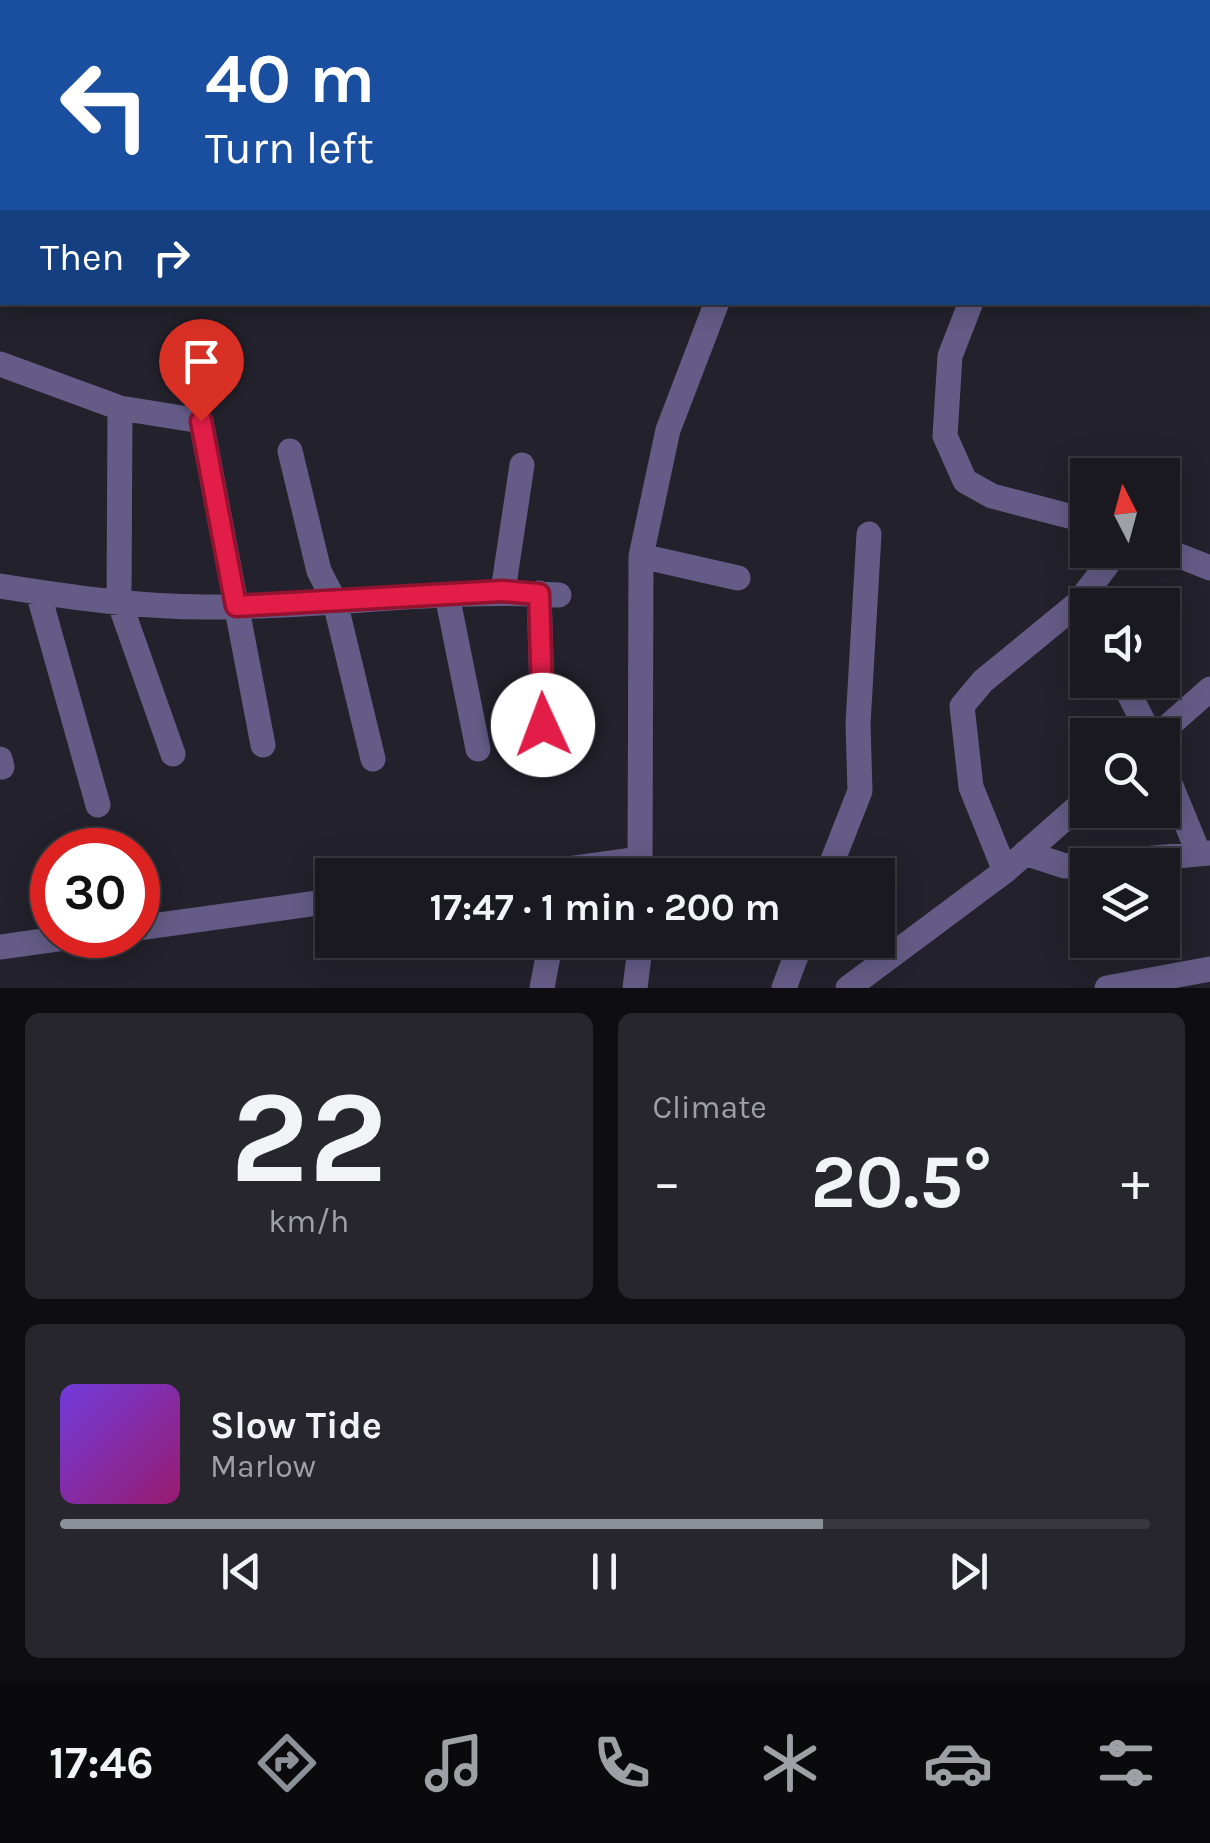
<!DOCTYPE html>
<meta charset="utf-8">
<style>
body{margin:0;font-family:Karla,sans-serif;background:#27262d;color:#f1f3f6;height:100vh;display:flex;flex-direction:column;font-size:38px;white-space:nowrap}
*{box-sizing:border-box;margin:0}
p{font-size:32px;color:#9fa0a5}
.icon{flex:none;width:55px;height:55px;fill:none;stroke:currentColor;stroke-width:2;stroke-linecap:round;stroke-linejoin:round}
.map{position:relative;height:988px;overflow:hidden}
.panel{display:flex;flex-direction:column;gap:25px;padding:25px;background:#0e0e12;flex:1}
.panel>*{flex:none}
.top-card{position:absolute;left:0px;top:0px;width:1210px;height:305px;box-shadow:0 5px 25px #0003,0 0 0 2px #38383e;background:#1a4fa0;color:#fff;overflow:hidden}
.needle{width:65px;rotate:354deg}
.fabs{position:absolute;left:1070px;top:458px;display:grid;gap:20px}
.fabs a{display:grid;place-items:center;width:110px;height:110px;border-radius:0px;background:#1a1920;box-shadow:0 5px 25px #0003,0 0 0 2px #38383e;font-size:50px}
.speed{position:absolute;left:30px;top:828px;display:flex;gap:20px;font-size:50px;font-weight:700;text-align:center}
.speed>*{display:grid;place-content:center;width:130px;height:130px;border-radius:50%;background:#1a1920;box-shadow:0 5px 25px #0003,0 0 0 2px #38383e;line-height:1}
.speed .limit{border:15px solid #d22;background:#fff;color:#111}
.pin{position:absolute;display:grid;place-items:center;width:85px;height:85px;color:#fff;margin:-102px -42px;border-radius:50% 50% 50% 0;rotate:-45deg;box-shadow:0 0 10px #0007}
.pin .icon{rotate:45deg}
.me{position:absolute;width:110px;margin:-55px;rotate:358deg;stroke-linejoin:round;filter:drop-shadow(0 0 8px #0008)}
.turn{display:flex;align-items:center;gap:35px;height:210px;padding:0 40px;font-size:45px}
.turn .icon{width:130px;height:130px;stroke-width:2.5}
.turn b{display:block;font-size:70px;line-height:85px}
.then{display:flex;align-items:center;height:95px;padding:0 40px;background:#0003;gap:20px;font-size:38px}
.big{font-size:75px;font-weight:700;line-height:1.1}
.panel .widget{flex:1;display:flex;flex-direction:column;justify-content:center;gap:15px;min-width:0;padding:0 35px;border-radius:15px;background:#27262d}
.panel .dial{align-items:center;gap:0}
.dial b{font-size:130px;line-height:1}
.song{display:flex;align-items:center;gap:30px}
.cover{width:120px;height:120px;border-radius:15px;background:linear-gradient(135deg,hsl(260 70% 55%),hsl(320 70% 35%))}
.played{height:10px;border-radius:5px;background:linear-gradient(90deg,#8c9099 70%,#38383e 70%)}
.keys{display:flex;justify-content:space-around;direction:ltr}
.heat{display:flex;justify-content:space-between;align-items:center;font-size:55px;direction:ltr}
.panel .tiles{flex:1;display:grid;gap:25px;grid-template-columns:1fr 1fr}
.widget:last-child{grid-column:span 2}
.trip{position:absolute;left:315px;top:858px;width:580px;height:100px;border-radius:0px;background:#1a1920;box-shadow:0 5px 25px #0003,0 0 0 2px #38383e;font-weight:700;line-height:100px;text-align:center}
.tab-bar{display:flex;height:160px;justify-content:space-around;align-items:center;background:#0a0a0d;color:#9fa0a5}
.tab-bar .icon{width:70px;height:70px}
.tab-bar .on{color:#8c9099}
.tab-bar b{font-size:45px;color:#f1f3f6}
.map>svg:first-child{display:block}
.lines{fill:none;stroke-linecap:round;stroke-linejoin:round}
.street{stroke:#645c86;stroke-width:25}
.route-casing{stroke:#92132f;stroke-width:25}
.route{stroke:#e11d48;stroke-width:18}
</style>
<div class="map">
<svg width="1210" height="988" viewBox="0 0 1210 988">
<rect width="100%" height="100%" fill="#23212b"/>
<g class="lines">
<path class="street" d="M167 0V2
M334 0V2
M531 0V2
M638 0V2
M788 0 790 2
M903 0 904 2
M363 2 384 0
M1097 2V0
M1208 24 1210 20
M1208 77H1210
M1208 189 1210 190
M717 302 668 430 641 556 738 578
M971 302 950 356 945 436 965 481 992 496 1088 521
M0 364 120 408 201 421 263 745
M120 408 119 601 173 754
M290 451 319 571 335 602 373 759
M1162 549 1210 568
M0 586C70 597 143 608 214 607 329 607 444 588 559 595
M503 591 522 465
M38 592 98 805
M539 593 543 725
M447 595 478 749
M1122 680 1150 735
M1158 735 1210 689
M0 759 2 767
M1162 764 1199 854
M1025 853 1065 866 1210 853
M1005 871 971 787 962 706 983 681 1077 604 1107 565V550
M525 875 640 859
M640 875 641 556
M827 875 860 791 858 724 869 534
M138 928 332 901
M0 947 86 935
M542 988 551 940
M635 988 641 940
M784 988 802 940
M848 988 1005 871 1088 798
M1107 988 1210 969"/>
</g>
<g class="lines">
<g class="route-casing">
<path id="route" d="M201 421 236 606 502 591 539 594 543 725"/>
</g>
<use href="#route" class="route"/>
</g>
</svg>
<div class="fabs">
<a><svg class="needle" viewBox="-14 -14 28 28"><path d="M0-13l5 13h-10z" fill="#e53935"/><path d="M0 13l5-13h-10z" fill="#9fa0a5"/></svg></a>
<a><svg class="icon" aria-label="sound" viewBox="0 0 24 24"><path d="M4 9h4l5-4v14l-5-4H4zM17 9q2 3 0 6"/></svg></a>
<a><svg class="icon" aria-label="search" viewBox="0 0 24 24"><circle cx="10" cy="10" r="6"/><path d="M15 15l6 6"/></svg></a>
<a><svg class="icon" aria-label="layers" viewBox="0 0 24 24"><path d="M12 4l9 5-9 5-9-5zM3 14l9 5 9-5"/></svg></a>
</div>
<div class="speed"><div class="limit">30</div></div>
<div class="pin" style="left:201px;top:421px;background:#d93025"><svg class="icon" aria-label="arrive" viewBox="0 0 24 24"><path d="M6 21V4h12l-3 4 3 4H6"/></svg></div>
<svg class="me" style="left:543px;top:725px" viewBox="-20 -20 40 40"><circle r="19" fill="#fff"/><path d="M0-13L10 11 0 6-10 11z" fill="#e11d48"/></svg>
<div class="trip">17:47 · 1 min · 200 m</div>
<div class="top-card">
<div class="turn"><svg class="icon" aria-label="left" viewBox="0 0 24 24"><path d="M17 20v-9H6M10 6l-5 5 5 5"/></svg><div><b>40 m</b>Turn left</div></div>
<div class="then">Then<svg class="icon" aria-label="right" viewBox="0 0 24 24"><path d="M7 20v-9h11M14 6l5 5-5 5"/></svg></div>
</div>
</div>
<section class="panel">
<div class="tiles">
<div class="widget dial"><b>22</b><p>km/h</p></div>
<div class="widget"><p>Climate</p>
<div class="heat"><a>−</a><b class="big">20.5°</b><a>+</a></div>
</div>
<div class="widget">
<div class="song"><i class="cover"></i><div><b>Slow Tide</b><p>Marlow</p></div></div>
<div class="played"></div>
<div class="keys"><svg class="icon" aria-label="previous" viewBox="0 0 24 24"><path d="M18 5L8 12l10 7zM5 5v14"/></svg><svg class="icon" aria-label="pause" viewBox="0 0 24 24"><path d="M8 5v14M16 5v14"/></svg><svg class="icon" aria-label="next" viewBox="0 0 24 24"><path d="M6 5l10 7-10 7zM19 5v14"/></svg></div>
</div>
</div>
</section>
<nav class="tab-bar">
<b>17:46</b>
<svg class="icon on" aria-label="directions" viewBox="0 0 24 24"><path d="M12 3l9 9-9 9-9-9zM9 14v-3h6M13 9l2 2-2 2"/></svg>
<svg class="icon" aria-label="music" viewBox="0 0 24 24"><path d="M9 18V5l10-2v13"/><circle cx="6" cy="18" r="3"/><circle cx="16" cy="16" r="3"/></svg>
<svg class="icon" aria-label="phone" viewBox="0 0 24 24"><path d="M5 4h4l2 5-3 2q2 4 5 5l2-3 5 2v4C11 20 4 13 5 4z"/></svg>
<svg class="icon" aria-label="climate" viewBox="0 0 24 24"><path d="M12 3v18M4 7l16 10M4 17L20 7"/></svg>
<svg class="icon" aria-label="car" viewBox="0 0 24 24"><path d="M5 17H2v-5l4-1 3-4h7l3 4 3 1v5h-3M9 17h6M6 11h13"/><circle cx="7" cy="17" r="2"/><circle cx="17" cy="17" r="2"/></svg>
<svg class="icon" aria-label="filters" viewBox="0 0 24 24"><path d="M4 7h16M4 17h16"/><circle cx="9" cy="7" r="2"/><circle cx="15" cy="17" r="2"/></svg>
</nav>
